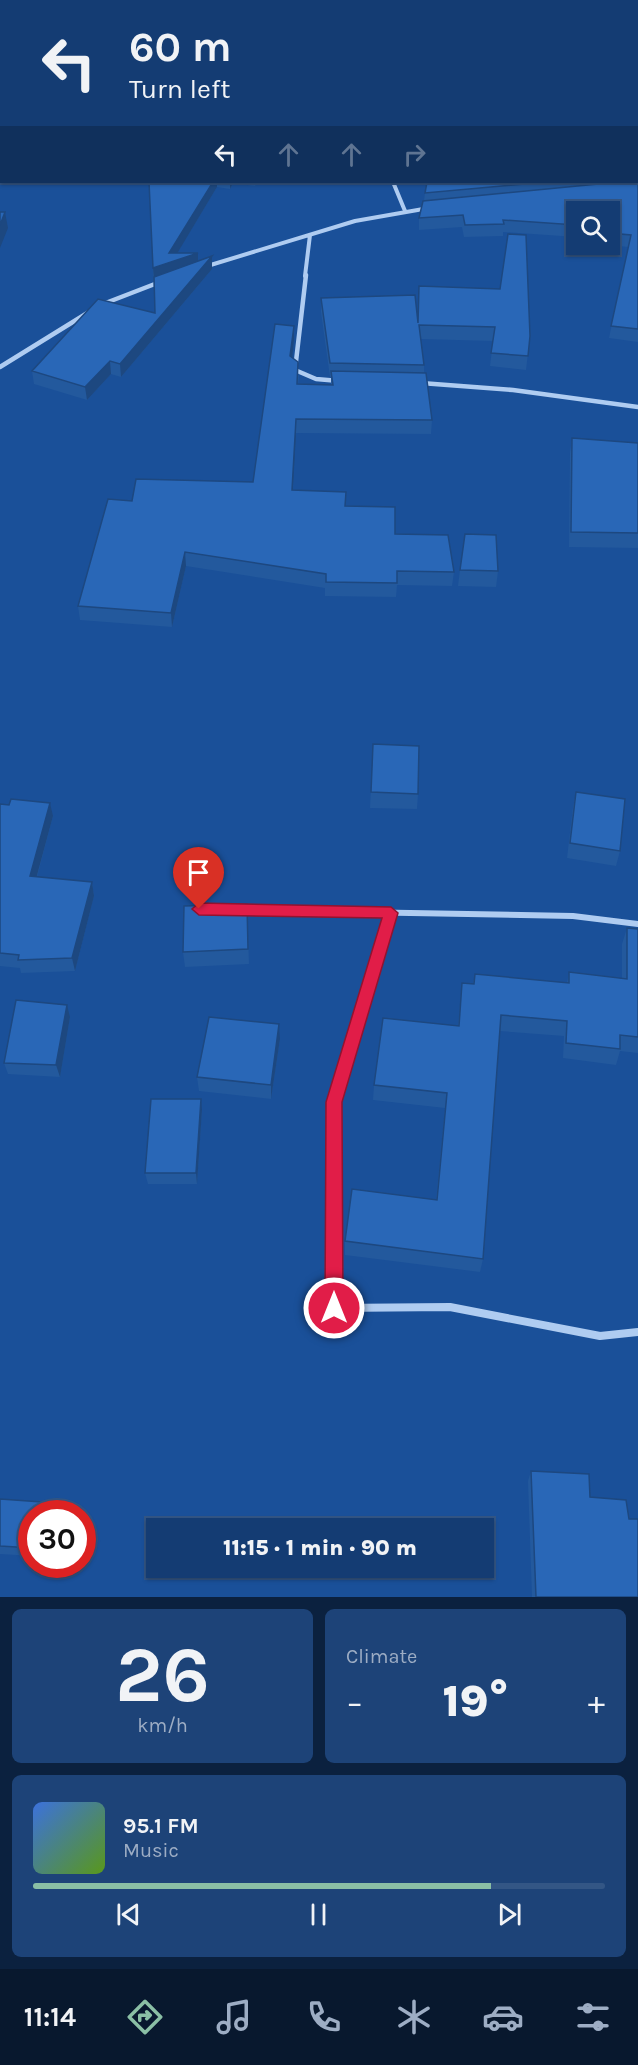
<!DOCTYPE html>
<meta charset="utf-8">
<style>
body{margin:0;font-family:Karla,sans-serif;background:#1d4378;color:#f1f3f6;height:100vh;display:flex;flex-direction:column;font-size:22px;white-space:nowrap}
*{box-sizing:border-box;margin:0}
p{font-size:20px;color:#9dadc4}
.icon{flex:none;width:33px;height:33px;fill:none;stroke:currentColor;stroke-width:2;stroke-linecap:round;stroke-linejoin:round}
.map{position:relative;height:1597px;overflow:hidden}
.panel{display:flex;flex-direction:column;gap:12px;padding:12px;background:#0b213f;flex:1}
.panel>*{flex:none}
.banner{position:absolute;left:0px;top:0px;width:639px;height:183px;box-shadow:0 2px 4px #0004,0 0 0 2px #335685;background:#143c73;color:#f1f3f6;overflow:hidden}
.buttons{position:absolute;left:566px;top:201px;display:grid;gap:12px}
.buttons a{display:grid;place-items:center;width:54px;height:54px;border-radius:0px;background:#143c73;box-shadow:0 2px 4px #0004,0 0 0 2px #335685;font-size:30px}
.speed{position:absolute;left:18px;top:1500px;display:flex;gap:12px;font-size:30px;font-weight:700;text-align:center}
.speed>*{display:grid;place-content:center;width:78px;height:78px;border-radius:50%;background:#143c73;box-shadow:0 2px 4px #0004,0 0 0 2px #335685;line-height:1}
.speed .limit{border:9px solid #d22;background:#fff;color:#111}
.pin{position:absolute;display:grid;place-items:center;width:51px;height:51px;color:#fff;margin:-62px -26px;border-radius:50% 50% 50% 0;rotate:-45deg;box-shadow:0 0 6px #0007}
.pin .icon{rotate:45deg}
.me{position:absolute;width:66px;margin:-33px;rotate:0deg;stroke-linejoin:round;filter:drop-shadow(0 0 4px #0008)}
.turn{display:flex;align-items:center;gap:21px;height:126px;padding:0 30px;font-size:27px}
.turn .icon{width:78px;height:78px;stroke-width:2.5}
.turn b{display:block;font-size:42px;line-height:51px}
.lanes{display:flex;align-items:center;height:57px;padding:0 30px;background:#0003;justify-content:center;gap:30px;direction:ltr}
.lanes .off{opacity:.35}
.big{font-size:45px;font-weight:800;line-height:1.1}
.panel .tile{flex:1;display:flex;flex-direction:column;justify-content:center;gap:9px;min-width:0;padding:0 21px;border-radius:9px;background:#1d4378}
.panel .dial{align-items:center;gap:0}
.dial b{font-size:78px;line-height:1}
.song{display:flex;align-items:center;gap:18px}
.cover{width:72px;height:72px;border-radius:9px;background:linear-gradient(135deg,hsl(220 70% 55%),hsl(90 70% 35%))}
.played{height:6px;border-radius:3px;background:linear-gradient(90deg,#8abfa5 80%,#335685 80%)}
.keys{display:flex;justify-content:space-around;direction:ltr}
.heat{display:flex;justify-content:space-between;align-items:center;font-size:33px;direction:ltr}
.panel .tiles{flex:1;display:grid;gap:12px;grid-template-columns:1fr 1fr}
.tile:last-child{grid-column:span 2}
.trip{position:absolute;left:146px;top:1518px;width:348px;height:60px;border-radius:0px;background:#143c73;box-shadow:0 2px 4px #0004,0 0 0 2px #335685;font-weight:800;line-height:60px;text-align:center}
.tabs{display:flex;height:96px;justify-content:space-around;align-items:center;background:#08182e;color:#9dadc4}
.tabs .icon{width:42px;height:42px}
.tabs .on{color:#8abfa5}
.tabs b{font-size:27px;color:#f1f3f6}
.map>svg:first-child{display:block}
.lines{fill:none;stroke-linecap:round;stroke-linejoin:round}
.minor-far3{stroke:#afccf1;stroke-width:4}
.minor-far2{stroke:#afccf1;stroke-width:4.5}
.minor-far1{stroke:#afccf1;stroke-width:6}
.minor{stroke:#afccf1;stroke-width:8}
.wall{fill:#23599d}
.shaded-wall{fill:#1d4880}
.building{fill:#2967b7;stroke:#1d4880;stroke-width:1.5}
.route{fill:#e11d48;stroke:#92132f;stroke-width:1.5}
</style>
<div class="map">
<svg width="638" height="1597" viewBox="0 0 638 1597">
<rect width="100%" height="100%" fill="#1a5099"/>
<g class="lines">
<path class="minor-far3" d="M393 182 405 211
M204 267 355 221 429 208
M305 276 310 235"/>
<path class="minor-far2" d="M306 275 295 370 316 379 339 381
M103 304 160 282
M0 367 89 312
M421 383 513 390 638 407"/>
<path class="minor-far1" d="M240 910 573 916 638 924
M348 1055 391 913"/>
<path class="minor" d="M349 1053 334 1102V1308L450 1307 600 1336 638 1332"/>
</g>
<path class="wall" d="M0 0H638V342L609 338 628 247 604 244H609V212H576V237L503 232V236L464 237 462 227 419 230V218L424 201 425 193 427 182H638V2Z
M0 68H2V119L0 118Z
M149 182H257L255 186 233 183 230 189 217 187 177 253H198V261L212 256V269L121 377 111 374 87 400 34 384 32 371 155 313Z
M419 286 530 336 526 370 490 366 493 341 421 339 424 365V373L432 420 431 434 296 433 293 490 346 506 395 534 454 572 452 586 397 585 396 597 325 596V588L186 566 172 627 80 620 78 606 132 501 253 482 294 326V340L292 357 299 376 298 384 331 385V377H330L321 312V298L418 320Z
M572 438 638 443V548L569 547 570 453Z
M460 570 498 571 496 587 458 586Z
M373 744 418 794 417 809 370 808Z
M576 792 620 851 616 866 567 858 573 807Z
M0 804 53 816 37 877 92 882 94 896 75 971 21 973 20 968 0 966Z
M247 904 249 964 185 967 183 952Z
M627 928 638 929V1053L620 1051 616 1065 563 1058 564 1036 500 1031 483 1259 480 1272 345 1255V1241L436 1200 445 1108 373 1100 374 1085 458 1026 462 983 473 984 475 974 567 983 569 972 622 978V944Z
M70 1017 60 1077 8 1074 4 1063Z
M280 1039 271 1099 199 1091 197 1077Z
M202 1110 197 1184H148L145 1173Z
M531 1471 590 1497 629 1519 638 1597H532L528 1481Z
M0 1499 56 1503 60 1512 32 1514V1556L0 1554Z"/>
<path class="shaded-wall" d="M2 50V64L0 66V52Z
M213 182H217V187L172 262 198 253V265L154 280 153 268 169 253Z
M230 182H233V183L230 189Z
M5 212 8 228 0 248V225Z
M212 256V269L121 377 120 364Z
M294 326V340L291 370 290 356Z
M110 361 111 374 87 400 85 387Z
M296 419V433L292 505V490Z
M185 552 186 566 172 627 171 613Z
M50 803 53 816 33 890 30 876Z
M92 882 94 896 75 971 72 958Z
M67 1005 70 1017 60 1077 56 1065Z
M279 1024 280 1039 271 1099V1085Z
M201 1099 202 1110 197 1184 196 1173Z
M56 1503 60 1512V1514H54Z"/>
<path class="building" d="M0 0H638V173V2H2V50L0 52Z
M0 68H2V107H0Z
M638 180V329L611 326 631 235 609 233V212H576V225L503 220 504 224 465 225 463 215 419 218 423 201 619 182H638Z
M149 182H213L169 253H198L153 268Z
M427 182H546L425 193Z
M0 212H5L0 225Z
M508 234 526 235 530 336 528 356 491 353 495 327 419 325 424 365 330 363 321 298 415 295 418 323 419 286 500 289Z
M212 256 120 364 110 361 85 387 32 371 98 299 155 313 154 277Z
M275 324 294 326 290 356 298 362 297 384 333 385 331 371 426 373 432 420 296 419 292 490 346 492 345 506 395 507V534L448 535 454 572 397 571V583L326 582V574L185 552 171 613 78 606 108 499 132 501 136 479 253 482Z
M572 438 638 443V533L571 532Z
M465 534 496 535 498 571 460 570Z
M373 744 419 746 418 794 371 792Z
M576 792 625 799 620 851 570 843Z
M11 799 50 803 30 876 92 882 72 958 18 960 19 955 0 953V804L9 805Z
M247 904 248 949 183 952 184 906Z
M627 928 638 929V1037L620 1035V1049L566 1043 567 1021 501 1015 483 1259 345 1241 352 1189 437 1200 447 1093 374 1085 383 1018 459 1026 462 983 474 984 475 974 569 983V972L627 979Z
M16 1000 67 1005 56 1065 4 1063Z
M209 1017 279 1024 271 1085 197 1077Z
M151 1099H201L196 1173H145Z
M531 1471 589 1474 590 1497 626 1500 629 1519H638V1597H536Z
M0 1499 56 1503 54 1514H32V1548L0 1546Z"/>
<path class="route" d="M199 903 391 907 398 913 342 1102 343 1308 340 1314 334 1316 328 1314 325 1308 326 1102 382 918 199 915 192 909Z"/>
</svg>
<div class="buttons">
<a><svg class="icon" aria-label="search" viewBox="0 0 24 24"><circle cx="10" cy="10" r="6"/><path d="M15 15l6 6"/></svg></a>
</div>
<div class="speed"><div class="limit">30</div></div>
<div class="pin" style="left:199px;top:909px;background:#d93025"><svg class="icon" aria-label="arrive" viewBox="0 0 24 24"><path d="M6 21V4h12l-3 4 3 4H6"/></svg></div>
<svg class="me" style="left:334px;top:1308px" viewBox="-20 -20 40 40"><circle r="17" fill="#e11d48" stroke="#fff" stroke-width="3"/><path d="M0-11L8 9 0 5-8 9z" fill="#fff"/></svg>
<div class="trip">11:15 · 1 min · 90 m</div>
<div class="banner">
<div class="turn"><svg class="icon" aria-label="left" viewBox="0 0 24 24"><path d="M17 20v-9H6M10 6l-5 5 5 5"/></svg><div><b>60 m</b>Turn left</div></div>
<div class="lanes"><svg class="icon" aria-label="left" viewBox="0 0 24 24"><path d="M17 20v-9H6M10 6l-5 5 5 5"/></svg><svg class="icon off" aria-label="ahead" viewBox="0 0 24 24"><path d="M12 20V5M6 11l6-6 6 6"/></svg><svg class="icon off" aria-label="ahead" viewBox="0 0 24 24"><path d="M12 20V5M6 11l6-6 6 6"/></svg><svg class="icon off" aria-label="right" viewBox="0 0 24 24"><path d="M7 20v-9h11M14 6l5 5-5 5"/></svg></div>
</div>
</div>
<section class="panel">
<div class="tiles">
<div class="tile dial"><b>26</b><p>km/h</p></div>
<div class="tile"><p>Climate</p>
<div class="heat"><a>−</a><b class="big">19°</b><a>+</a></div>
</div>
<div class="tile">
<div class="song"><i class="cover"></i><div><b>95.1 FM</b><p>Music</p></div></div>
<div class="played"></div>
<div class="keys"><svg class="icon" aria-label="previous" viewBox="0 0 24 24"><path d="M18 5L8 12l10 7zM5 5v14"/></svg><svg class="icon" aria-label="pause" viewBox="0 0 24 24"><path d="M8 5v14M16 5v14"/></svg><svg class="icon" aria-label="next" viewBox="0 0 24 24"><path d="M6 5l10 7-10 7zM19 5v14"/></svg></div>
</div>
</div>
</section>
<nav class="tabs">
<b>11:14</b>
<svg class="icon on" aria-label="directions" viewBox="0 0 24 24"><path d="M12 3l9 9-9 9-9-9zM9 14v-3h6M13 9l2 2-2 2"/></svg>
<svg class="icon" aria-label="music" viewBox="0 0 24 24"><path d="M9 18V5l10-2v13"/><circle cx="6" cy="18" r="3"/><circle cx="16" cy="16" r="3"/></svg>
<svg class="icon" aria-label="phone" viewBox="0 0 24 24"><path d="M5 4h4l2 5-3 2q2 4 5 5l2-3 5 2v4C11 20 4 13 5 4z"/></svg>
<svg class="icon" aria-label="climate" viewBox="0 0 24 24"><path d="M12 3v18M4 7l16 10M4 17L20 7"/></svg>
<svg class="icon" aria-label="car" viewBox="0 0 24 24"><path d="M5 17H2v-5l4-1 3-4h7l3 4 3 1v5h-3M9 17h6M6 11h13"/><circle cx="7" cy="17" r="2"/><circle cx="17" cy="17" r="2"/></svg>
<svg class="icon" aria-label="filters" viewBox="0 0 24 24"><path d="M4 7h16M4 17h16"/><circle cx="9" cy="7" r="2"/><circle cx="15" cy="17" r="2"/></svg>
</nav>
